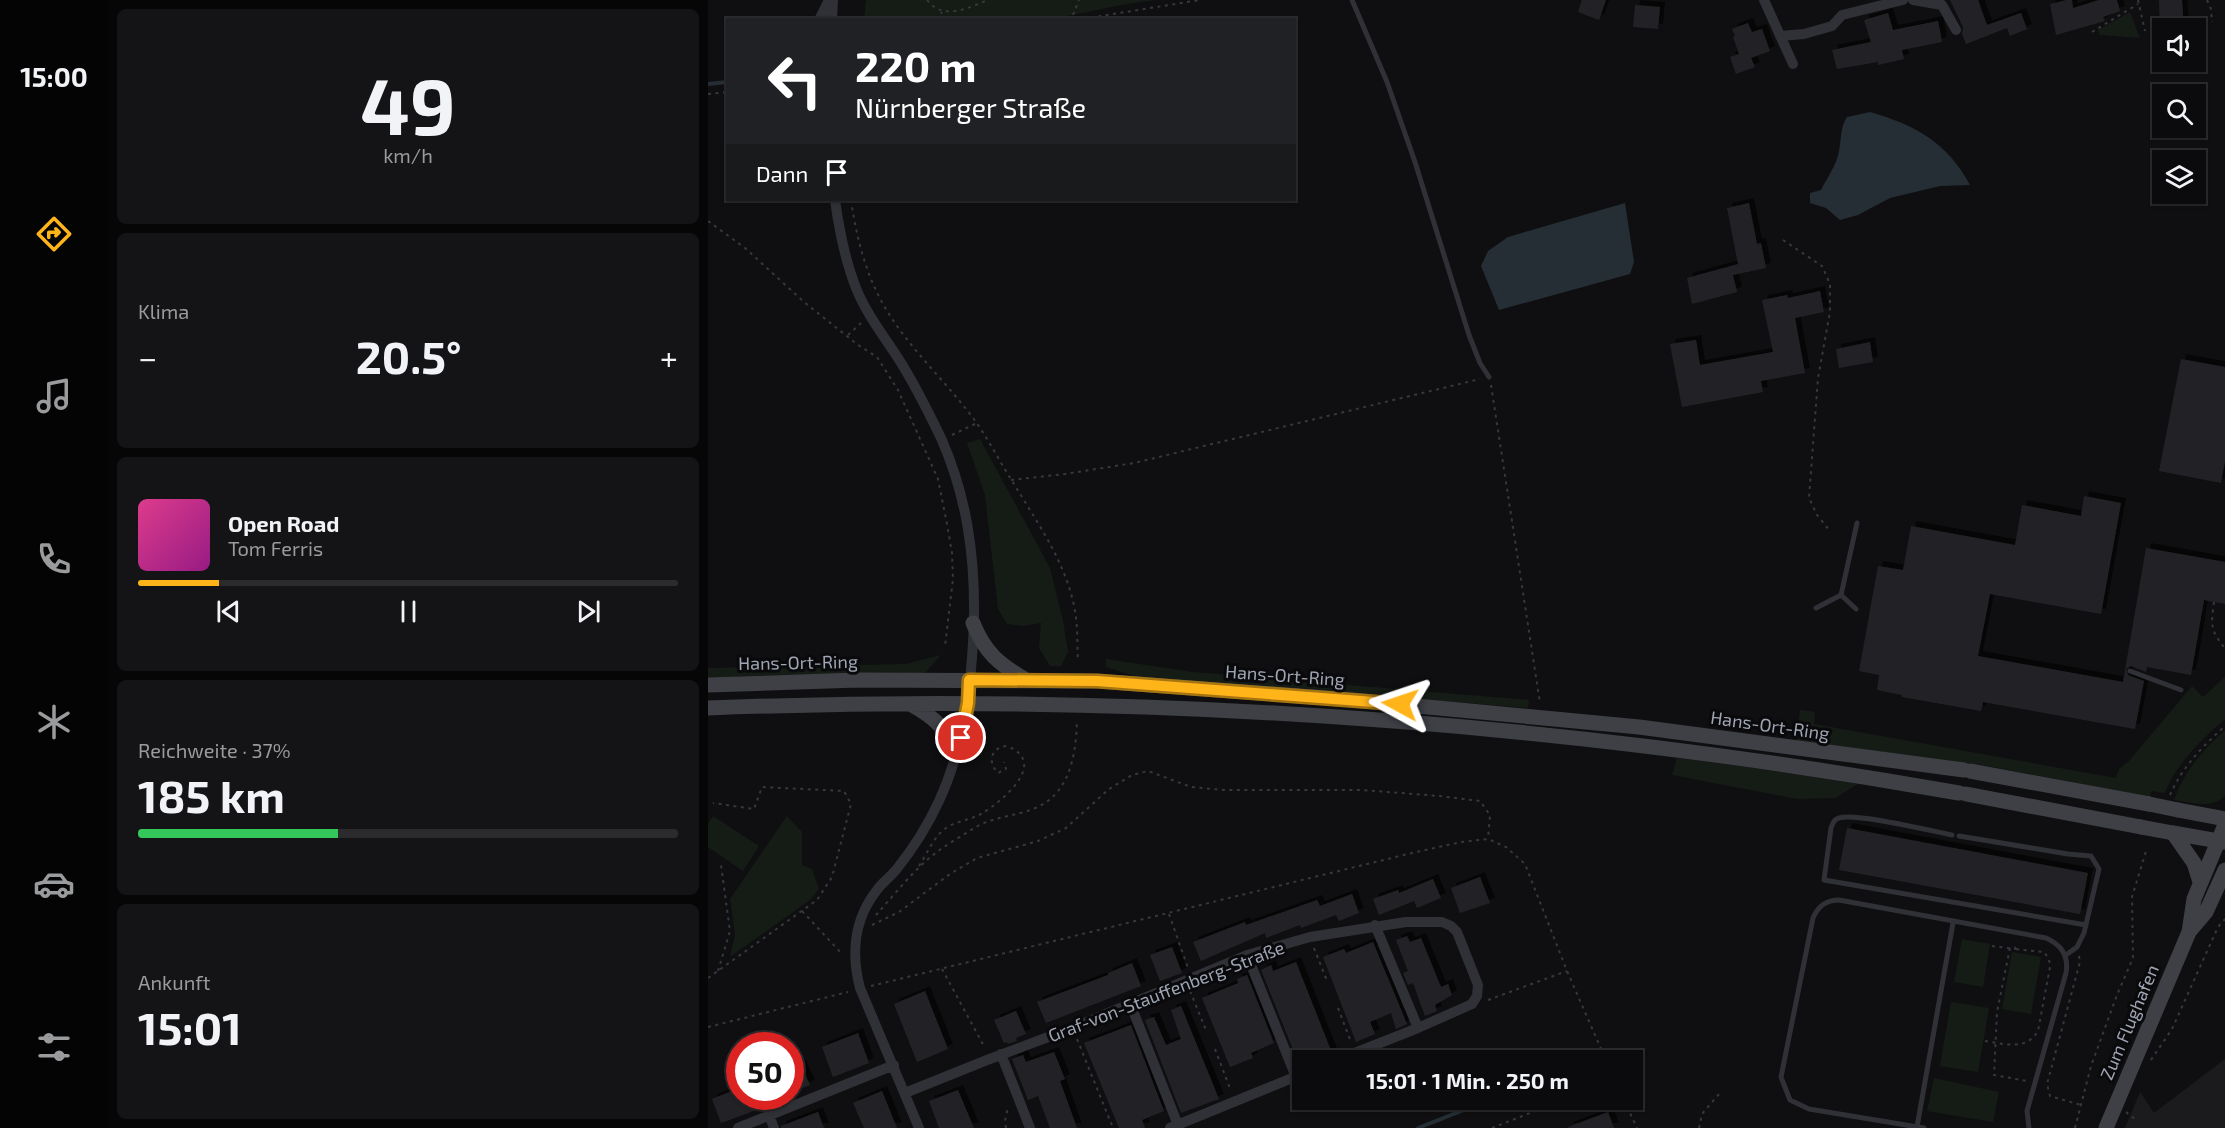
<!DOCTYPE html>
<html lang="de">
<meta charset="utf-8">
<style>
body{margin:0;font-family:"Exo 2",sans-serif;background:#141416;color:#f1f3f6;height:100vh;display:flex;flex-direction:column;font-size:22px;white-space:nowrap}
*{box-sizing:border-box;margin:0}
p{font-size:20px;color:#9a9b9d}
.icon{flex:none;width:33px;height:33px;fill:none;stroke:currentColor;stroke-width:2;stroke-linecap:round;stroke-linejoin:round}
.map{position:relative;flex:1;overflow:hidden}
.side{display:flex;flex-direction:column;gap:9px;padding:9px;background:#060607;width:600px}
.side>*{flex:none}
.guide{position:absolute;left:18px;top:18px;width:570px;height:183px;border-radius:0px;box-shadow:0 2px 4px #0004,0 0 0 2px #2b2b2e;background:#202124;color:#fff;overflow:hidden}
.tools{position:absolute;left:1444px;top:18px;display:grid;gap:12px}
.tools a{display:grid;place-items:center;width:54px;height:54px;border-radius:0px;background:#0b0b0d;box-shadow:0 2px 4px #0004,0 0 0 2px #2b2b2e;font-size:30px}
.speed{position:absolute;left:18px;top:1032px;display:flex;gap:12px;font-size:30px;font-weight:700;text-align:center}
.speed>*{display:grid;place-content:center;width:78px;height:78px;border-radius:50%;background:#0b0b0d;box-shadow:0 2px 4px #0004,0 0 0 2px #2b2b2e;line-height:1}
.speed .limit{border:9px solid #d22;background:#fff;color:#111}
.pin{position:absolute;display:grid;place-items:center;width:51px;height:51px;color:#fff;margin:-26px;border:3px solid #fff;border-radius:50%;box-shadow:0 2px 6px #0007}
.me{position:absolute;width:66px;margin:-33px;rotate:275deg;stroke-linejoin:round;filter:drop-shadow(0 0 4px #0008)}
.turn{display:flex;align-items:center;gap:21px;height:126px;padding:0 30px;font-size:27px}
.turn .icon{width:78px;height:78px;stroke-width:2.5}
.turn b{display:block;font-size:42px;line-height:51px}
.then{display:flex;align-items:center;height:57px;padding:0 30px;background:#0003;gap:12px;font-size:22px}
.big{font-size:45px;font-weight:700;line-height:1.1}
.side .tile{flex:1;display:flex;flex-direction:column;justify-content:center;gap:9px;min-width:0;padding:0 21px;border-radius:9px;background:#141416}
.side .dial{align-items:center;gap:0}
.dial b{font-size:78px;line-height:1}
.song{display:flex;align-items:center;gap:18px}
.cover{width:72px;height:72px;border-radius:9px;background:linear-gradient(135deg,hsl(330 70% 55%),hsl(310 70% 35%))}
.played{height:6px;border-radius:3px;background:linear-gradient(90deg,#ffb419 15%,#2b2b2e 15%)}
.keys{display:flex;justify-content:space-around;direction:ltr}
.heat{display:flex;justify-content:space-between;align-items:center;font-size:33px;direction:ltr}
.charge{height:9px;border-radius:4px;background:linear-gradient(90deg,#34c759 37%,#2b2b2e 0)}
.trip{position:absolute;left:584px;top:1050px;width:351px;height:60px;border-radius:0px;background:#0b0b0d;box-shadow:0 2px 4px #0004,0 0 0 2px #2b2b2e;font-weight:700;line-height:60px;text-align:center}
main{display:flex;flex:1;min-height:0}
.menu{display:flex;flex-direction:column;width:108px;justify-content:space-around;align-items:center;background:#040405;color:#9a9b9d}
.menu .icon{width:42px;height:42px}
.menu .on{color:#ffb419}
.menu b{font-size:27px;color:#f1f3f6}
.map>svg:first-child{display:block}
.built{fill:#1b1b1e}
.green{fill:#151c16}
.water{fill:#252e35}
.lines{fill:none;stroke-linecap:round;stroke-linejoin:round}
.stream{stroke:#252e35;stroke-width:4}
.building{fill:#222225;filter:url(#shadow)}
.path{stroke:#36383d;stroke-width:2;stroke-dasharray:3 4.5;stroke-linecap:butt}
.lane{stroke:#303136;stroke-width:5}
.street{stroke:#303136;stroke-width:10}
.secondary{stroke:#3e4046;stroke-width:15}
.secondary-bridge{stroke:#3e4046;stroke-width:15}
.route-casing{stroke:#a67510;stroke-width:15}
.route{stroke:#ffb419;stroke-width:10}
.labels{text-anchor:middle;dominant-baseline:central;stroke-width:6;stroke-linejoin:round;paint-order:stroke}
.street-label{font-size:18px;fill:#9fa5b3;stroke:#0a0a0c}
</style>
<main>
<nav class="menu">
<b>15:00</b>
<svg class="icon on" aria-label="directions" viewBox="0 0 24 24"><path d="M12 3l9 9-9 9-9-9zM9 14v-3h6M13 9l2 2-2 2"/></svg>
<svg class="icon" aria-label="music" viewBox="0 0 24 24"><path d="M9 18V5l10-2v13"/><circle cx="6" cy="18" r="3"/><circle cx="16" cy="16" r="3"/></svg>
<svg class="icon" aria-label="phone" viewBox="0 0 24 24"><path d="M5 4h4l2 5-3 2q2 4 5 5l2-3 5 2v4C11 20 4 13 5 4z"/></svg>
<svg class="icon" aria-label="climate" viewBox="0 0 24 24"><path d="M12 3v18M4 7l16 10M4 17L20 7"/></svg>
<svg class="icon" aria-label="car" viewBox="0 0 24 24"><path d="M5 17H2v-5l4-1 3-4h7l3 4 3 1v5h-3M9 17h6M6 11h13"/><circle cx="7" cy="17" r="2"/><circle cx="17" cy="17" r="2"/></svg>
<svg class="icon" aria-label="filters" viewBox="0 0 24 24"><path d="M4 7h16M4 17h16"/><circle cx="9" cy="7" r="2"/><circle cx="15" cy="17" r="2"/></svg>
</nav>
<section class="side">
<div class="tile dial"><b>49</b><p>km/h</p></div>
<div class="tile"><p>Klima</p>
<div class="heat"><a>−</a><b class="big">20.5°</b><a>+</a></div>
</div>
<div class="tile">
<div class="song"><i class="cover"></i><div><b>Open Road</b><p>Tom Ferris</p></div></div>
<div class="played"></div>
<div class="keys"><svg class="icon" aria-label="previous" viewBox="0 0 24 24"><path d="M18 5L8 12l10 7zM5 5v14"/></svg><svg class="icon" aria-label="pause" viewBox="0 0 24 24"><path d="M8 5v14M16 5v14"/></svg><svg class="icon" aria-label="next" viewBox="0 0 24 24"><path d="M6 5l10 7-10 7zM19 5v14"/></svg></div>
</div>
<div class="tile"><p>Reichweite · 37%</p><b class="big">185 km</b><div class="charge"></div></div>
<div class="tile"><p>Ankunft</p><b class="big">15:01</b></div>
</section>
<div class="map">
<svg width="1517" height="1128" viewBox="0 0 1517 1128">
<defs>
<filter id="shadow"><feDropShadow dx="5" dy="-5" stdDeviation="0" flood-color="#0009"/></filter>
</defs>
<rect width="100%" height="100%" fill="#0f0f11"/>
<path class="built" d="M1517 1059V1128H1417L1432 1092 1446 1113Z"/>
<path class="green" d="M158 0H447L419 4 344 19H156Z
M1422 12 1432 38 1392 35 1390 30Z
M272 439 342 568 355 621 360 652 353 666H342L331 648 333 623 315 626 299 624 290 609 277 495 259 443Z
M233 655 217 673 68 675 0 678V668L198 664Z
M398 659 485 672 821 700 820 708 429 677 398 667Z
M1517 677V719C1497 736 1479 754 1465 776 1461 782 1460 788 1456 793L1444 791 1441 797 1269 764 1089 741 1092 710 1107 712 1106 724 1408 778 1411 769 1422 760 1484 686 1495 697Z
M1517 730V796C1502 809 1484 803 1466 800 1477 770 1494 751 1517 730Z
M969 758 1047 768 1150 784 1127 798 1089 799 964 775Z
M5 816 51 846 35 871 0 847V824Z
M79 816 94 832V865L104 869 111 889 102 900 22 957 27 935 22 899Z
M1254 939 1282 944 1275 987 1246 982Z
M1304 952 1333 957 1323 1014 1294 1009Z
M1243 1002 1281 1008 1270 1072 1232 1066Z
M1226 1078 1291 1092 1285 1122 1219 1111Z"/>
<path class="water" d="M1162 112C1207 125 1239 142 1262 185L1232 186 1182 198 1150 215 1132 220 1118 208 1102 203V193L1113 190C1118 180 1125 170 1129 159 1134 145 1131 128 1139 117Z
M917 203 926 262 922 274 791 310 773 266 780 251 800 237Z"/>
<g class="lines">
<path class="stream" d="M0 84 20 82
M878 1060 881 1059
M710 1128 781 1100"/>
</g>
<path class="building" d="M874 0H898L891 20 870 12Z
M1242 0H1270L1279 25 1313 13 1319 29 1302 36 1299 28 1258 44 1254 34 1255 27Z
M1359 0H1364L1365 8 1391 0H1409L1412 11 1395 17 1397 21 1348 35 1342 4Z
M1451 0H1474L1476 28H1452Z
M927 5 952 7 950 29 925 27Z
M1180 13 1185 30 1230 21 1234 42 1194 50 1196 59 1170 65V62L1129 69 1124 50 1163 42 1156 20Z
M1040 23 1044 32 1054 29 1062 51 1043 58 1047 67 1028 74 1022 57 1031 54 1025 37 1027 36 1024 29Z
M1041 203 1049 244 1053 243 1058 268 1025 275 1029 292 984 304 979 278 1030 264 1019 208Z
M1112 291 1116 312 1087 318 1097 373 1053 381 1055 392 974 407 962 344 988 340 992 365 1065 352 1054 300 1079 295 1080 298Z
M1162 342 1165 362 1131 368 1128 349Z
M1473 359 1517 367V461L1513 483 1451 471Z
M1376 496 1413 503 1393 614 1282 594 1270 656 1415 682 1438 548 1517 562V604L1496 600 1483 675 1439 667 1438 672 1423 666 1418 669 1420 675 1436 681 1427 729 1275 702 1273 711 1194 697V695L1169 690 1171 675 1151 671 1170 566 1195 570 1203 526 1307 545 1314 505 1373 516Z
M1139 828 1380 873 1372 914 1131 870Z
M772 877 782 903 752 913 743 888Z
M725 879 733 898 709 908 706 901 671 915 665 899 690 890 691 893Z
M644 894 651 913 631 921 628 915 593 928 592 925 558 938 557 933 493 961 485 942 537 922 538 925 609 900 612 906Z
M699 936 702 942 713 938 733 987 740 984 744 995 727 1005 729 1011 717 1016 705 983 700 985 695 973 700 971 688 940Z
M665 942 699 1024 688 1029 683 1013 662 1022 667 1034 648 1042 615 957 636 949 638 953Z
M464 947 474 973 452 981 442 955Z
M588 962 624 1053 606 1060 590 1062 553 970 563 965 565 971Z
M424 963 433 986 338 1023 329 1002 400 975V973Z
M539 975 566 1043 543 1053 545 1058 522 1067 494 998 530 983 529 979Z
M217 991 240 1049 209 1062 186 1004Z
M473 1006 511 1099 473 1113 437 1020 446 1017 458 1045 473 1039 463 1010Z
M308 1011 318 1034 308 1038 309 1041 300 1044 299 1042 296 1043 286 1020Z
M423 1025 456 1111 434 1120 437 1128H411L376 1043Z
M150 1033 161 1063 125 1077 114 1047Z
M346 1052 357 1079 352 1081 369 1128H342L330 1096 320 1100 304 1059 315 1055 318 1062Z
M93 1065 102 1085 82 1093V1069Z
M29 1089 32 1096 84 1097 13 1123 4 1099Z
M250 1090 266 1128H231L221 1101Z
M174 1091 189 1128H156L145 1103Z
M110 1112 116 1128H73V1126Z
M900 1112 906 1128H861L860 1127Z"/>
<g class="lines">
<path class="path" d="M219 0C235 21 260 8 280 0
M1430 0 1437 31
M1499 0 1503 9 1504 22
M365 15 371 0
M229 20 234 12
M368 20 492 0
M1384 32 1430 4
M0 94 20 92
M143 200C148 235 157 272 175 304 199 347 239 382 268 422 282 442 293 464 306 484 330 524 359 564 367 611 370 627 369 645 370 661
M0 221 37 248 96 302 150 345 169 357 190 390 230 479 239 524 244 553 245 579 237 646
M1075 240 1114 266 1122 284V312L1110 378 1101 498 1109 515 1122 531
M140 335 153 323
M783 385 832 703
M244 435 269 423
M303 480 357 474 426 463 772 379
M1506 602C1503 624 1502 631 1517 648
M1462 795C1475 766 1494 747 1517 726
M211 866C219 854 226 836 238 828 248 821 262 820 273 814 293 802 342 763 299 746 283 747 279 762 290 773L298 769 296 762
M94 911 135 955
M461 914 480 968
M168 915C187 894 206 869 229 852 241 843 255 835 268 827 285 817 307 816 325 809 362 795 368 755 369 720
M164 925 191 912 242 874 269 858 330 841 358 828 401 789 424 775 440 771 483 787 516 790H654L731 796 772 801 782 815 780 839
M1284 946 1307 949 1308 943
M606 948 619 981
M1302 948 1289 1012 1286 1075 1319 1081
M1371 956 1372 962 1339 1084 1342 1096 1373 1105
M234 969 277 1048
M10 971 22 931 13 865
M0 978 109 900 124 877 143 804 136 791 54 787 46 809 5 803
M163 986 704 853 753 842 780 839 798 847 817 864 859 971 898 1060
M482 991 498 1030
M780 1000 859 971
M630 1008 643 1042
M0 1027 140 992
M369 1039 405 1128
M1277 1041C1297 1044 1318 1051 1330 1031L1342 967 1341 959 1336 952 1307 949
M507 1049 523 1091
M1443 1060 1464 1029 1510 927 1517 919
M916 1100 929 1128
M1418 1112 1428 1120
M298 1128 297 1121 300 1107
M784 1128 855 1100
M991 1128 994 1114 1011 1094
M1367 1128 1383 1066 1409 995 1425 958 1424 897 1439 848"/>
<path class="lane" d="M644 0 679 82 707 162 761 335 772 363 781 377
M1133 595 1148 609
M1108 608 1133 595 1149 523
M1422 671 1473 690
M1244 835C1224 831 1146 812 1131 818 1126 819 1125 823 1123 828L1116 880 1378 925
M1251 836 1360 854 1383 856 1391 869 1376 933 1369 947 1358 955
M1209 1127 1245 923
M1216 1128 1101 1109 1082 1100 1073 1077 1105 918C1110 906 1118 900 1131 900L1338 938C1354 945 1361 956 1358 973L1319 1111 1321 1128"/>
<path class="street" d="M1056 0 1085 64
M1205 0 1234 5 1248 30
M111 20 121 0
M124 20 125 0
M1072 36 1096 34 1124 26 1134 15 1195 0
M127 200C131 229 137 260 148 288 158 313 175 335 190 358 206 383 220 411 233 438 259 497 267 555 266 620 264 681 257 745 231 801 220 825 204 850 188 870 182 877 174 883 169 890 146 919 143 954 152 988L211 1128
M667 925 710 1028
M539 955 588 1077
M422 1003 470 1125
M293 1054 322 1128
M197 1093 279 1060 364 1028 539 955 602 937 698 922H734L743 926 749 932 770 985 769 996 764 1004 710 1028 629 1060
M61 1115 66 1128
M30 1128 186 1065
M462 1128 594 1074"/>
<path class="secondary" d="M265 623C277 653 291 664 318 680
M0 685 150 680 389 681 645 700 931 727 1256 770
M204 705C229 719 237 728 249 755
M0 708C418 692 840 720 1251 793
M1262 771 1441 804
M1258 794 1433 827
M1470 810 1517 819
M1465 833 1486 863 1492 882
M1465 833 1517 842
M1481 932 1486 899 1517 825
M1398 1128 1481 932 1498 912 1517 870"/>
<path class="secondary-bridge" d="M1441 804 1470 810
M1433 827 1465 833"/>
</g>
<g class="lines">
<g class="route-casing">
<path id="route" d="M253 738 260 703 261 680 389 681 692 704"/>
</g>
<use href="#route" class="route"/>
</g>
<g class="labels">
<g class="street-label">
<text transform="translate(90 662) rotate(-1)">Hans-Ort-Ring</text>
<text transform="translate(577 675) rotate(4)">Hans-Ort-Ring</text>
<text transform="translate(1062 725) rotate(8)">Hans-Ort-Ring</text>
<text transform="translate(458 991) rotate(-21)">Graf-von-Stauffenberg-Straße</text>
<text transform="translate(1421 1022) rotate(-67)">Zum Flughafen</text>
</g>
</g>
</svg>
<div class="tools">
<a><svg class="icon" aria-label="sound" viewBox="0 0 24 24"><path d="M4 9h4l5-4v14l-5-4H4zM17 9q2 3 0 6"/></svg></a>
<a><svg class="icon" aria-label="search" viewBox="0 0 24 24"><circle cx="10" cy="10" r="6"/><path d="M15 15l6 6"/></svg></a>
<a><svg class="icon" aria-label="layers" viewBox="0 0 24 24"><path d="M12 4l9 5-9 5-9-5zM3 14l9 5 9-5"/></svg></a>
</div>
<div class="speed"><div class="limit">50</div></div>
<div class="pin" style="left:253px;top:738px;background:#d93025"><svg class="icon" aria-label="arrive" viewBox="0 0 24 24"><path d="M6 21V4h12l-3 4 3 4H6"/></svg></div>
<svg class="me" style="left:692px;top:704px" viewBox="-20 -20 40 40"><path d="M0-17L14 15 0 8-14 15z" fill="#ffb419" stroke="#fff" stroke-width="4"/></svg>
<div class="trip">15:01 · 1 Min. · 250 m</div>
<div class="guide">
<div class="turn"><svg class="icon" aria-label="left" viewBox="0 0 24 24"><path d="M17 20v-9H6M10 6l-5 5 5 5"/></svg><div><b>220 m</b>Nürnberger Straße</div></div>
<div class="then">Dann<svg class="icon" aria-label="arrive" viewBox="0 0 24 24"><path d="M6 21V4h12l-3 4 3 4H6"/></svg></div>
</div>
</div>
</main>
